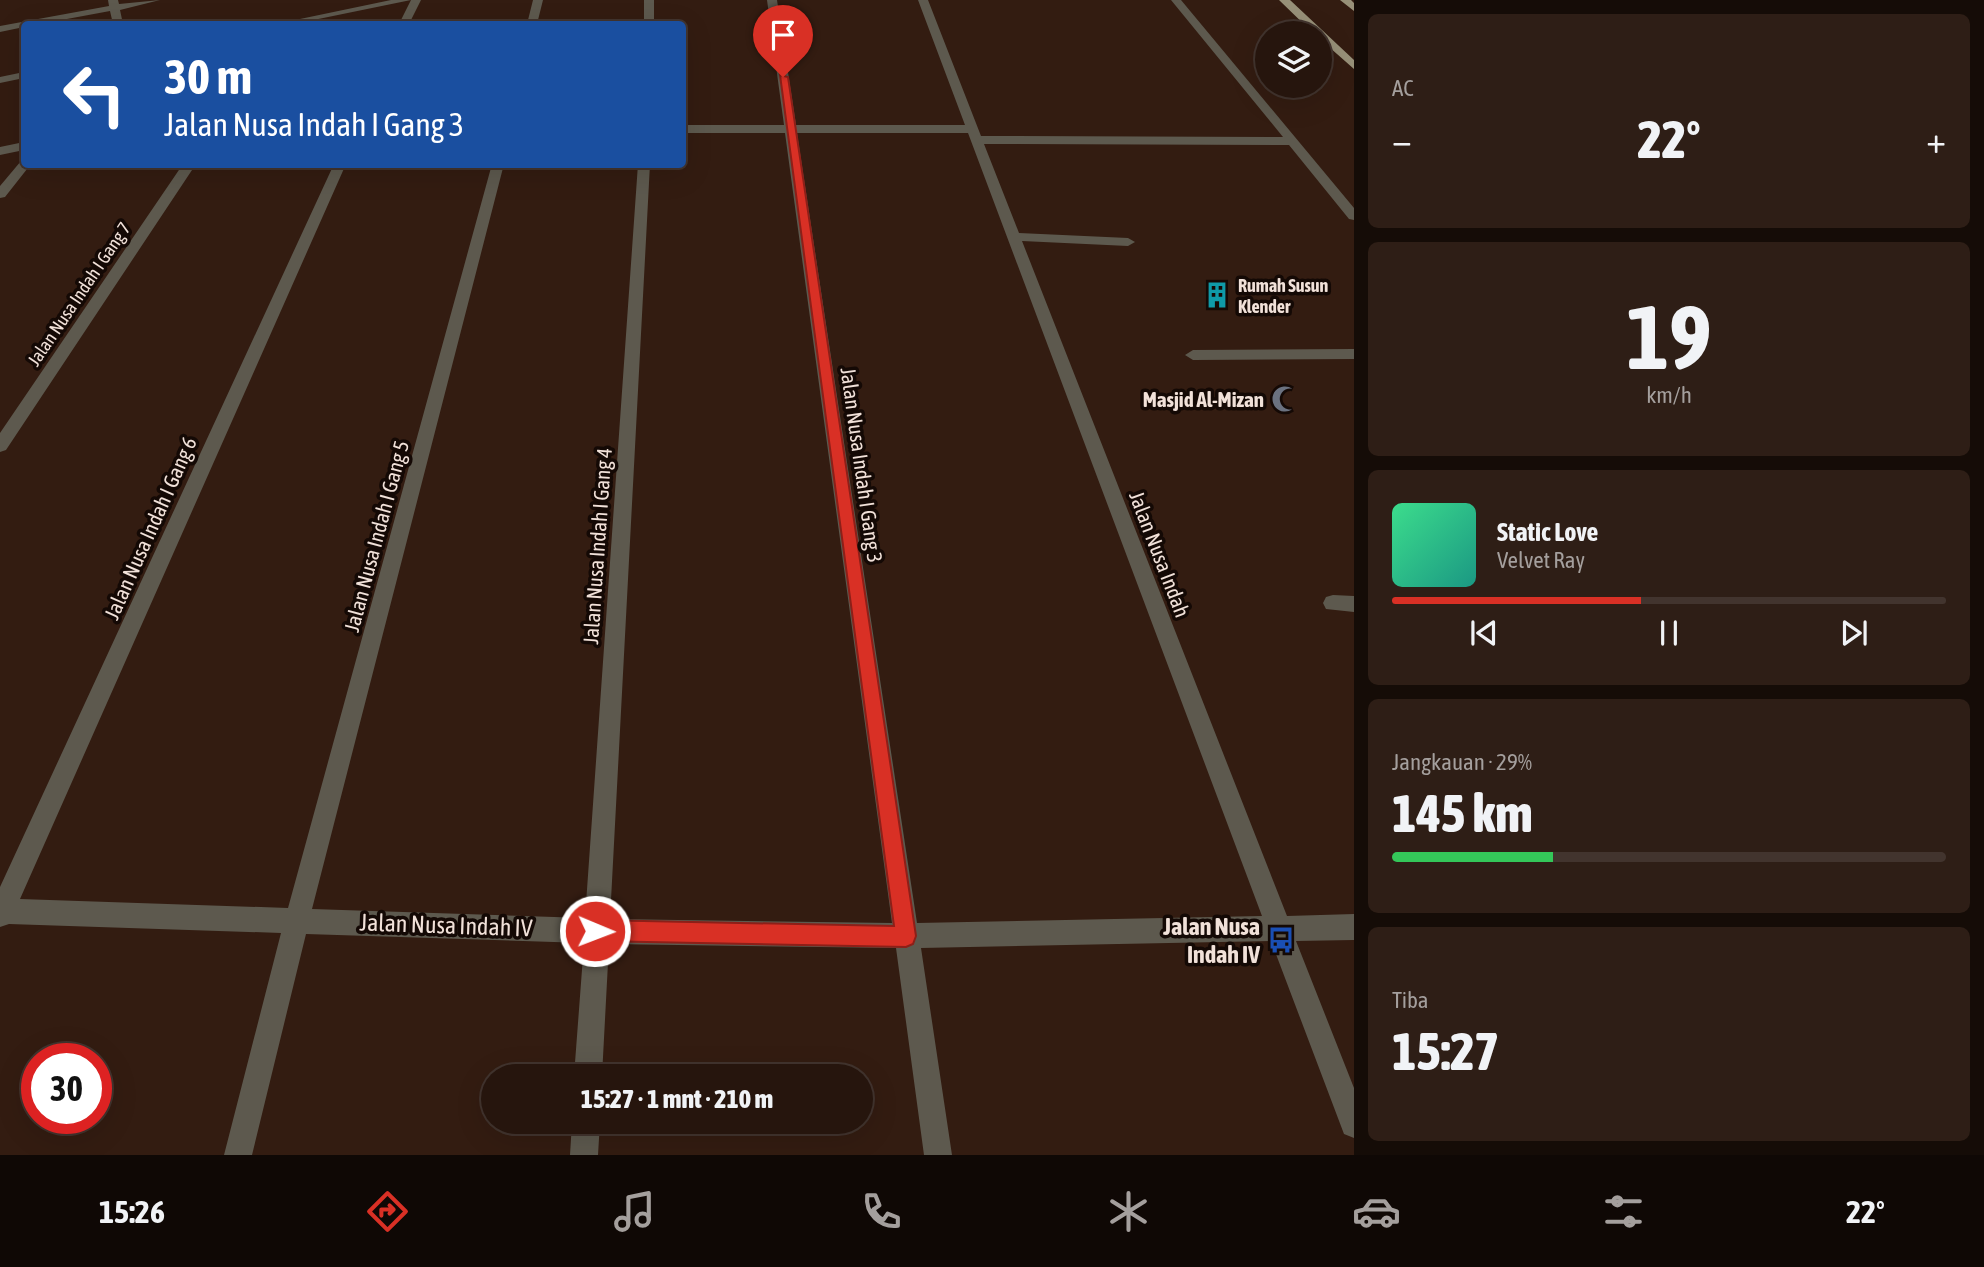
<!DOCTYPE html>
<html lang="id">
<meta charset="utf-8">
<style>
body{margin:0;font-family:"Asap Condensed",sans-serif;background:#2e1e16;color:#f1f3f6;height:100vh;display:flex;flex-direction:column;font-size:26px;white-space:nowrap}
*{box-sizing:border-box;margin:0}
p{font-size:23px;color:#a49f9d}
.icon{flex:none;width:38px;height:38px;fill:none;stroke:currentColor;stroke-width:2;stroke-linecap:round;stroke-linejoin:round}
.map{position:relative;flex:1;overflow:hidden}
.panel{display:flex;flex-direction:column;gap:14px;padding:14px;background:#150c07;width:630px}
.panel>*{flex:none}
.guide{position:absolute;left:21px;top:21px;width:665px;height:147px;border-radius:7px;box-shadow:0 7px 28px #0002,0 0 0 2px #42342e;background:#1a4fa0;color:#fff;overflow:hidden}
.controls{position:absolute;left:1255px;top:21px;display:grid;gap:14px}
.controls a{display:grid;place-items:center;width:77px;height:77px;border-radius:50%;background:#26150d;box-shadow:0 7px 28px #0002,0 0 0 2px #42342e;font-size:35px}
.speed{position:absolute;left:21px;top:1043px;display:flex;gap:14px;font-size:35px;font-weight:700;text-align:center}
.speed>*{display:grid;place-content:center;width:91px;height:91px;border-radius:50%;background:#26150d;box-shadow:0 7px 28px #0002,0 0 0 2px #42342e;line-height:1}
.speed .limit{border:10px solid #d22;background:#fff;color:#111}
.pin{position:absolute;display:grid;place-items:center;width:60px;height:60px;color:#fff;margin:-72px -30px;border-radius:50% 50% 50% 0;rotate:-45deg;box-shadow:0 0 7px #0007}
.pin .icon{rotate:45deg}
.me{position:absolute;width:77px;margin:-38px;rotate:91deg;stroke-linejoin:round;filter:drop-shadow(0 0 5px #0008)}
.turn{display:flex;align-items:center;gap:24px;height:147px;padding:0 28px;font-size:32px}
.turn .icon{width:91px;height:91px;stroke-width:2.5}
.turn b{display:block;font-size:49px;line-height:60px}
.big{font-size:52px;font-weight:800;line-height:1.1}
.panel .card{flex:1;display:flex;flex-direction:column;justify-content:center;gap:10px;min-width:0;padding:0 24px;border-radius:10px;background:#2e1e16}
.panel .dial{align-items:center;gap:0}
.dial b{font-size:91px;line-height:1}
.song{display:flex;align-items:center;gap:21px}
.cover{width:84px;height:84px;border-radius:10px;background:linear-gradient(135deg,hsl(150 70% 55%),hsl(170 70% 35%))}
.played{height:7px;border-radius:4px;background:linear-gradient(90deg,#d93025 45%,#42342e 45%)}
.keys{display:flex;justify-content:space-around;direction:ltr}
.heat{display:flex;justify-content:space-between;align-items:center;font-size:38px;direction:ltr}
.charge{height:10px;border-radius:5px;background:linear-gradient(90deg,#34c759 29%,#42342e 0)}
.trip{position:absolute;left:481px;top:1064px;width:392px;height:70px;border-radius:35px;background:#26150d;box-shadow:0 7px 28px #0002,0 0 0 2px #42342e;font-weight:800;line-height:70px;text-align:center}
.tab-bar{display:flex;height:112px;justify-content:space-around;align-items:center;background:#0f0805;color:#a49f9d}
.tab-bar .icon{width:49px;height:49px}
.tab-bar .on{color:#d93025}
.tab-bar b{font-size:32px;color:#f1f3f6}
main{display:flex;flex:1;min-height:0}
.map>svg:first-child{display:block}
.lines{fill:none;stroke-linecap:round;stroke-linejoin:round}
.minor{fill:#5d594e;fill-rule:evenodd}
.primary{fill:#979078;fill-rule:evenodd}
.route{fill:#d93025;stroke:#8d1f18;stroke-width:2}
.labels{text-anchor:middle;dominant-baseline:central;stroke-width:7;stroke-linejoin:round;paint-order:stroke}
.far-poi-label{font-size:18px;font-weight:bold;fill:#f1e1d9;stroke:#140905;text-anchor:start}
.far-street-label{font-size:18px;fill:#f1e1d9;stroke:#140905}
.poi-label{font-size:21px;font-weight:bold;fill:#f1e1d9;stroke:#140905;text-anchor:end}
.street-label{font-size:21px;fill:#f1e1d9;stroke:#140905}
.near-street-label{font-size:24px;fill:#f1e1d9;stroke:#140905}
.near-poi-label{font-size:24px;font-weight:bold;fill:#f1e1d9;stroke:#140905;text-anchor:end}
</style>
<main>
<div class="map">
<svg width="1354" height="1155" viewBox="0 0 1354 1155">
<rect width="100%" height="100%" fill="#331c11"/>
<g class="lines">
<path class="minor" d="M108 0H118L119 4 160 0 120 10 123 24H113L110 11 40 24H24V27L0 32V26L109 6Z
M391 0H411L294 24H276Z
M411 0H421L409 24H399Z
M533 0H543L537 24H527Z
M644 0H654V24H644Z
M767 0H777L796 125H965L918 0H928L981 136 1283 137 1171 0H1181L1354 208V220L1349 219 1289 145 984 144 1019 233 1128 238 1135 242 1128 246 1022 241 1287 916 1354 914V940L1296 941 1354 1088V1138L1344 1134 1271 941 921 948 952 1155H924L896 948 609 944 602 1076H574L584 943 306 934 252 1155H224L281 933 9 924 0 927V887L334 164H346L20 899 288 908 492 164H504L312 909 585 918 638 164H650L610 919 892 923 785 133H682V125H784ZM797 133H968L1262 916 917 923Z
M24 72V78L0 83V77Z
M24 142V150L0 155V147Z
M24 160V164H31L5 197 0 198V186L21 161Z
M183 164H196L6 450 0 452V433Z
M1354 349V359L1193 360 1185 355 1193 350Z
M1333 595 1354 596V612L1326 609 1323 603 1326 597Z
M572 1122H600L598 1155H570Z"/>
<path class="primary" d="M1279 0H1290L1354 60V69L1320 39V33H1313Z
M1340 0H1351L1354 3V11Z"/>
</g>
<path class="route" d="M780 75 788 77 916 936 913 944 906 947 595 941 588 938 585 931 588 923 595 920 894 926Z"/>
<defs>
<g id="building-bare" transform="scale(2.1)"><path d="M-4-6H4V6H1V3H-1V6H-4ZM-2.5-4.3h1.7v1.8h-1.7ZM.8-4.3h1.7v1.8H.8ZM-2.5-1h1.7V.8h-1.7ZM.8-1h1.7V.8H.8Z" fill="#0f9aa8" stroke="#140905" stroke-width="2.5" paint-order="stroke"/></g>
<g id="mosque-bare" transform="scale(2.1)"><path d="M3.5-4.9A6 6 0 1 0 3.5 4.9A5 5 0 1 1 3.5-4.9Z" fill="#6b7280" stroke="#140905" stroke-width="2.5" paint-order="stroke"/></g>
<g id="bus-bare" transform="scale(2.1)"><path d="M-5-6H5V4H4V6H2V4H-2V6H-4V4H-5ZM-3.5-4V0h7V-4ZM-3.5 1.2v1.5H-2V1.2ZM2 1.2v1.5H3.5V1.2Z" fill="#1a4fb4" stroke="#140905" stroke-width="2.5" paint-order="stroke"/></g>
</defs>
<g fill-rule="evenodd">
<use href="#building-bare" x="1217" y="295"/>
<use href="#mosque-bare" x="1285" y="399"/>
<use href="#bus-bare" x="1281" y="940"/>
</g>
<g class="labels">
<g class="far-poi-label">
<text x="1238" y="285">Rumah Susun<tspan x="1238" dy="21">Klender</tspan></text>
</g>
<g class="far-street-label">
<text transform="translate(79 294) rotate(-56)">Jalan Nusa Indah I Gang 7</text>
</g>
<g class="poi-label">
<text x="1264" y="399">Masjid Al-Mizan</text>
</g>
<g class="street-label">
<text transform="translate(862 465) rotate(82)">Jalan Nusa Indah I Gang 3</text>
<text transform="translate(150 528) rotate(-66)">Jalan Nusa Indah I Gang 6</text>
<text transform="translate(376 536) rotate(-75)">Jalan Nusa Indah I Gang 5</text>
<text transform="translate(597 546) rotate(-86)">Jalan Nusa Indah I Gang 4</text>
<text transform="translate(1160 554) rotate(69)">Jalan Nusa Indah</text>
</g>
<g class="near-street-label">
<text transform="translate(446 925) rotate(2)">Jalan Nusa Indah IV</text>
</g>
<g class="near-poi-label">
<text x="1260" y="926">Jalan Nusa<tspan x="1260" dy="28">Indah IV</tspan></text>
</g>
</g>
</svg>
<div class="controls">
<a><svg class="icon" aria-label="layers" viewBox="0 0 24 24"><path d="M12 4l9 5-9 5-9-5zM3 14l9 5 9-5"/></svg></a>
</div>
<div class="speed"><div class="limit">30</div></div>
<div class="pin" style="left:783px;top:77px;background:#d93025"><svg class="icon" aria-label="arrive" viewBox="0 0 24 24"><path d="M6 21V4h12l-3 4 3 4H6"/></svg></div>
<svg class="me" style="left:595px;top:931px" viewBox="-20 -20 40 40"><circle r="17" fill="#d93025" stroke="#fff" stroke-width="3"/><path d="M0-11L8 9 0 5-8 9z" fill="#fff"/></svg>
<div class="trip">15:27 · 1 mnt · 210 m</div>
<div class="guide">
<div class="turn"><svg class="icon" aria-label="left" viewBox="0 0 24 24"><path d="M17 20v-9H6M10 6l-5 5 5 5"/></svg><div><b>30 m</b>Jalan Nusa Indah I Gang 3</div></div>
</div>
</div>
<section class="panel">
<div class="card"><p>AC</p>
<div class="heat"><a>−</a><b class="big">22°</b><a>+</a></div>
</div>
<div class="card dial"><b>19</b><p>km/h</p></div>
<div class="card">
<div class="song"><i class="cover"></i><div><b>Static Love</b><p>Velvet Ray</p></div></div>
<div class="played"></div>
<div class="keys"><svg class="icon" aria-label="previous" viewBox="0 0 24 24"><path d="M18 5L8 12l10 7zM5 5v14"/></svg><svg class="icon" aria-label="pause" viewBox="0 0 24 24"><path d="M8 5v14M16 5v14"/></svg><svg class="icon" aria-label="next" viewBox="0 0 24 24"><path d="M6 5l10 7-10 7zM19 5v14"/></svg></div>
</div>
<div class="card"><p>Jangkauan · 29%</p><b class="big">145 km</b><div class="charge"></div></div>
<div class="card"><p>Tiba</p><b class="big">15:27</b></div>
</section>
</main>
<nav class="tab-bar">
<b>15:26</b>
<svg class="icon on" aria-label="directions" viewBox="0 0 24 24"><path d="M12 3l9 9-9 9-9-9zM9 14v-3h6M13 9l2 2-2 2"/></svg>
<svg class="icon" aria-label="music" viewBox="0 0 24 24"><path d="M9 18V5l10-2v13"/><circle cx="6" cy="18" r="3"/><circle cx="16" cy="16" r="3"/></svg>
<svg class="icon" aria-label="phone" viewBox="0 0 24 24"><path d="M5 4h4l2 5-3 2q2 4 5 5l2-3 5 2v4C11 20 4 13 5 4z"/></svg>
<svg class="icon" aria-label="climate" viewBox="0 0 24 24"><path d="M12 3v18M4 7l16 10M4 17L20 7"/></svg>
<svg class="icon" aria-label="car" viewBox="0 0 24 24"><path d="M5 17H2v-5l4-1 3-4h7l3 4 3 1v5h-3M9 17h6M6 11h13"/><circle cx="7" cy="17" r="2"/><circle cx="17" cy="17" r="2"/></svg>
<svg class="icon" aria-label="filters" viewBox="0 0 24 24"><path d="M4 7h16M4 17h16"/><circle cx="9" cy="7" r="2"/><circle cx="15" cy="17" r="2"/></svg>
<b>22°</b>
</nav>
